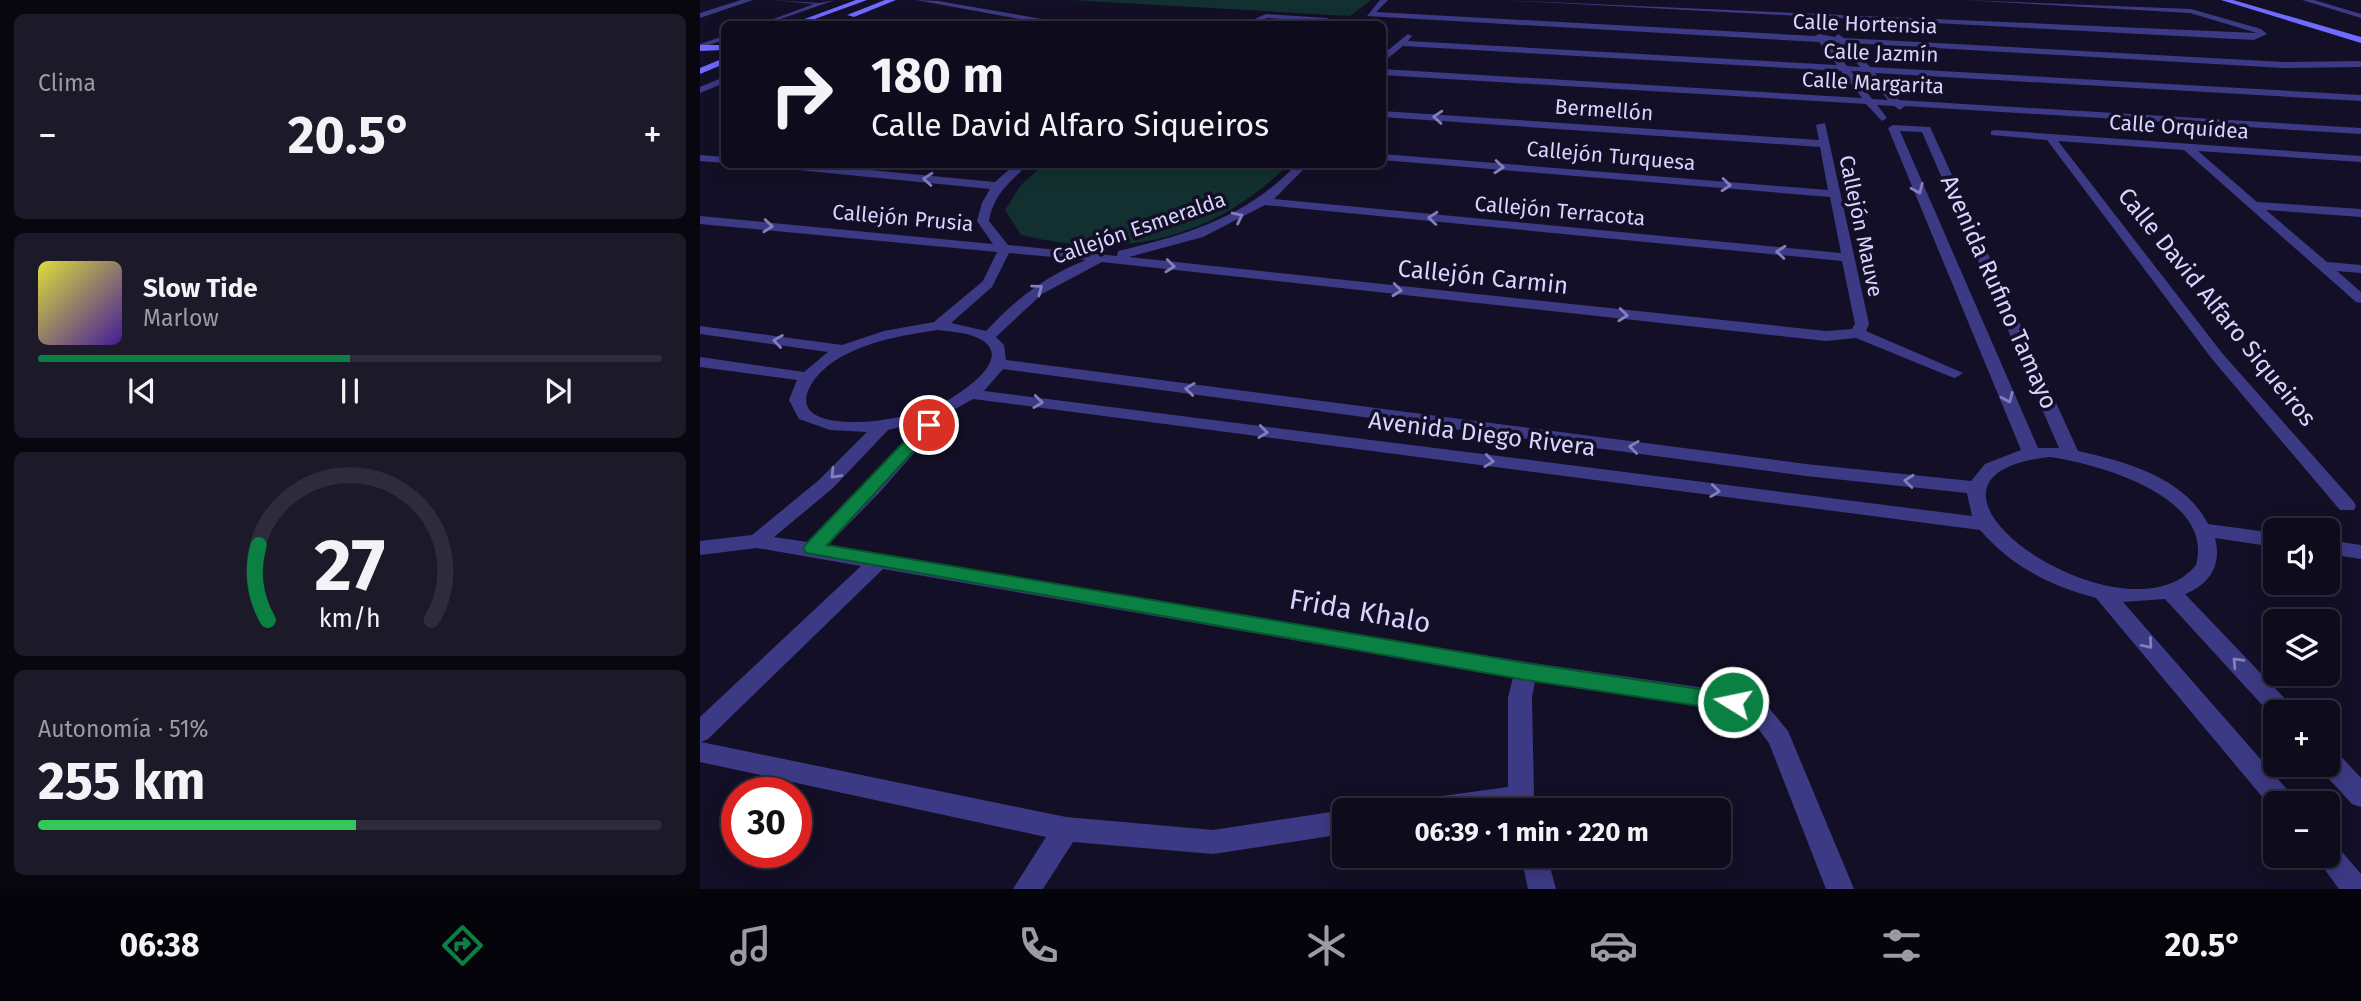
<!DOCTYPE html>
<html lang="es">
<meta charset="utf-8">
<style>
body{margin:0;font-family:"Fira Sans",sans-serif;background:#1c1929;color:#f1f3f6;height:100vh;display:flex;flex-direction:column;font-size:26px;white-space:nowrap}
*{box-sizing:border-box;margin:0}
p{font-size:23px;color:#9b9ba3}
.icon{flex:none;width:38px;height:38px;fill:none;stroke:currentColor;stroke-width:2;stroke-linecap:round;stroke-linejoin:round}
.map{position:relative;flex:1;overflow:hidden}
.sheet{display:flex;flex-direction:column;gap:14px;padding:14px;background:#08060f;width:700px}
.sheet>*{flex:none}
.guide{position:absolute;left:21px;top:21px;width:665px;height:147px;border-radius:10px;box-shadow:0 4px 18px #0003,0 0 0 2px #2e2b3b;background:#0e0b1c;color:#f1f3f6;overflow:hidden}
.tools{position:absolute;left:1563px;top:518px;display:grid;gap:14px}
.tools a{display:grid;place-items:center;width:77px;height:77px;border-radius:10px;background:#0e0b1c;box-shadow:0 4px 18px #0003,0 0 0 2px #2e2b3b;font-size:35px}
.speed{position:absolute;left:21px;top:777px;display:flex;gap:14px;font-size:35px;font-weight:700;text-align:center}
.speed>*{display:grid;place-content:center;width:91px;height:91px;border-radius:50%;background:#0e0b1c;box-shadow:0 4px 18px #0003,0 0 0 2px #2e2b3b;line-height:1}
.speed .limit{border:10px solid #d22;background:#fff;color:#111}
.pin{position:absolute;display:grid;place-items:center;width:60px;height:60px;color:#fff;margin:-30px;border:4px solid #fff;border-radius:50%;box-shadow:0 2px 7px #0007}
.me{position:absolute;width:77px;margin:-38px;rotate:280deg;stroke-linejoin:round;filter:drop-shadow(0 0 5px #0008)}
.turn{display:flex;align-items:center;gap:24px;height:147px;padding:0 35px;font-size:32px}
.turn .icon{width:91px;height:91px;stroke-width:2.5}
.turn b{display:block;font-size:49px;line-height:60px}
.big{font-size:52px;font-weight:700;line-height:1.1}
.sheet .tile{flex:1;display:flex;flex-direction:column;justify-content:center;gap:10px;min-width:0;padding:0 24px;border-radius:10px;background:#1c1929}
.sheet .dial{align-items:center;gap:0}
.dial svg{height:182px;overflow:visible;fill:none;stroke:#2e2b3b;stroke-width:7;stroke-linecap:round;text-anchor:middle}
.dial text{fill:#f1f3f6;stroke:none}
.song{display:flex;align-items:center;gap:21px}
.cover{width:84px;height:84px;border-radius:10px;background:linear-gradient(135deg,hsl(60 70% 55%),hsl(260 70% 35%))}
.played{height:7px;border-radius:4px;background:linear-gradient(90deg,#0b8043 50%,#2e2b3b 50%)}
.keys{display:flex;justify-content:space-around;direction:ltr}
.heat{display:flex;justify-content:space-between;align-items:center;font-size:38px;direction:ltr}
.charge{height:10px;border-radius:5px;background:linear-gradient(90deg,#34c759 51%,#2e2b3b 0)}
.trip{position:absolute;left:632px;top:798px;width:399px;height:70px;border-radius:10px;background:#0e0b1c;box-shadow:0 4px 18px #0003,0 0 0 2px #2e2b3b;font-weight:700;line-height:70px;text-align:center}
.dock{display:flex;height:112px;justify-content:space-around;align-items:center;background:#06040b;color:#9b9ba3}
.dock .icon{width:49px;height:49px}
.dock .selected{color:#0b8043}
.dock b{font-size:32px;color:#f1f3f6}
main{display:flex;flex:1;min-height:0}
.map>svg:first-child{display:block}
.green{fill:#12302f}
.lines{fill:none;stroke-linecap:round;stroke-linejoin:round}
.lane{fill:#3d3a85;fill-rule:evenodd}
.street{fill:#3d3a85;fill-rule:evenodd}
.secondary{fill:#6f6bff;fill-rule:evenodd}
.oneway{stroke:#837fbc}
.route{fill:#0b8043;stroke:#07532c;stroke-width:2}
.labels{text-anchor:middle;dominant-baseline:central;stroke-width:7;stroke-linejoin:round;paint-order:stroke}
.far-street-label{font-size:21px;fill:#d9d4ff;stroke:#130f26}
.street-label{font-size:24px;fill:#d9d4ff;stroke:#130f26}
.near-street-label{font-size:28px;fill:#d9d4ff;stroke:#130f26}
</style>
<main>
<section class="sheet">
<div class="tile"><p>Clima</p>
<div class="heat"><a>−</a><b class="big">20.5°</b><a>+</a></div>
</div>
<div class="tile">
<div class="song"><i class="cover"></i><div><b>Slow Tide</b><p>Marlow</p></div></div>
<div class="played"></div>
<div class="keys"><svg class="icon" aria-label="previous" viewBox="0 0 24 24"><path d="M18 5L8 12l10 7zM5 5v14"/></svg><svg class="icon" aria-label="pause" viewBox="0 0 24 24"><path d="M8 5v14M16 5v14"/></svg><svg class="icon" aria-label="next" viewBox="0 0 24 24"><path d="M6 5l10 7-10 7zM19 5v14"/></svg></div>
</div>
<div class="tile dial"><svg viewBox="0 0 100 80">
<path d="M14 69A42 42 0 1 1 86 69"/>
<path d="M14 69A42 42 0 0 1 10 36" stroke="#0b8043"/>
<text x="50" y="56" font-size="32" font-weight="700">27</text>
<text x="50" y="72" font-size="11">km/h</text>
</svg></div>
<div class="tile"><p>Autonomía · 51%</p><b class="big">255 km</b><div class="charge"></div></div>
</section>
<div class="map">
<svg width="1661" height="889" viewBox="0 0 1661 889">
<rect width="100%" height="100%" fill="#130f26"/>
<path class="green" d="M371 0H671L650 16Z
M343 165V164L588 165C512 239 424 260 321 235L305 210 321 185Z"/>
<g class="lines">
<path class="lane" d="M73 0 119 3 135 0 66 24H60L114 4Z
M216 0 238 1 371 24H358L331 21Z
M24 36V40L0 48V44Z"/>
<path class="street" d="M41 0H53L0 18V13Z
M680 0H688L676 12 1115 36 1119 34 1135 37 1138 34 1144 38 1584 62 1661 61V67L1584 68 1149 43 1170 67 1661 95V101L1175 73 1199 100 1661 128V134L1205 106 1200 110 1194 106 1177 105 1187 118 1182 121 1166 104 682 75V69L1162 98 1141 71 703 46 682 63V55L708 34 712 36 708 41 1137 65 1119 42 667 16ZM1128 42 1139 43 1160 67 1147 66ZM1151 71 1165 72 1188 100 1172 99Z
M799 0 1557 33 1490 13 1263 0 1491 9 1561 29 1567 34 1554 40Z
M1602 0H1614L1661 14V18Z
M566 14 627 18 635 21 633 24H625L626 22 567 18 553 24H543Z
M24 77V83L0 93V87Z
M682 111 1119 140 1116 125 1125 123 1169 324 1166 331 1263 373 1255 378 1249 376 1156 338 1126 341 402 262 342 294 296 337 304 345 306 360 1106 464 1271 481 1285 464 1321 450 1188 128 1193 125 1230 127 1378 451C1425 461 1485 478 1508 524L1575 533V547L1515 538C1522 565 1510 584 1485 594L1591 705 1595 712H1575V719L1465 599 1423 602 1592 795 1596 803H1575L1574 811 1396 598C1350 586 1311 566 1280 530L273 399 250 412 179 493 127 546 826 662 1033 692 1069 708 1088 731 1154 889H1126L1069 743 1053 722 1030 711 835 681 832 697 834 796 837 810H714L718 802 727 798 808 787V697L813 678 183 569 8 739 1 742 366 817 513 830 644 810V834L513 854 373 842 343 889H313L346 837 0 762V717L161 566 57 548 0 555V541L52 535 119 480 167 432 130 430 99 419 89 400 97 380 0 367V357L104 372 128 352 0 334V326L142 345 184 331 234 322 283 281 297 252 0 224V216L293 244 277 221 282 203 290 189 68 167 63 164H108L295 182 315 164H328C310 183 294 193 289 221L308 245 417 256 418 251C487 235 547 217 597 164H609L574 199 1141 253 1130 197 682 160V154L1128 190 1120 147 682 117ZM1200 131 1222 132 1359 448H1338ZM565 205 1142 261 1155 324 1152 329 1126 331 429 257 503 237ZM309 253 386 260C345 276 315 300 286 331L251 323 292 287ZM238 330C252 332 267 332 280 339 317 359 257 396 239 405 221 413 202 417 182 420 163 423 94 428 108 391 113 378 125 367 136 360 167 341 203 335 238 330ZM303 369 1106 476 1267 493 1272 516 284 391ZM223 422 165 485 107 542 74 537 133 488 188 430ZM1350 457C1398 464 1515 496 1496 565 1426 652 1167 477 1350 457Z
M1295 130 1661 156V162L1498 151 1557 202 1661 209V217L1566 210 1627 262 1661 265V273L1637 271 1661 292V303L1656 302 1484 150 1358 141 1522 353 1654 502 1656 506 1654 510H1640L1512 359 1347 140 1291 135V131Z
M0 155 24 157V163L0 161Z
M1628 540 1661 545V559L1628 554Z
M1628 749 1637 752 1661 778V807L1652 804 1619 768 1618 765H1628Z
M1628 842 1637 846 1661 874V889H1639L1615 856H1628Z
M821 856H847L856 889H828Z"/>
<path class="secondary" d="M156 0H167L101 24H91Z
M185 0H196L154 17 147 15Z
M1521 0H1533L1661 37V43Z
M0 45H24V50L0 51Z
M24 58V64L0 74V68Z"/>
</g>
<defs><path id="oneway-chevron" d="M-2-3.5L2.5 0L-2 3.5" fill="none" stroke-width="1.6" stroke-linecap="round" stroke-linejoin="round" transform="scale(1.75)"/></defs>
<g class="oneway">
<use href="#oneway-chevron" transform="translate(738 117) rotate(-176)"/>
<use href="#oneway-chevron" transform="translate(799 167) rotate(5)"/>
<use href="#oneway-chevron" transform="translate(228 179) rotate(-175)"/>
<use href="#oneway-chevron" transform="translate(1026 185) rotate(5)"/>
<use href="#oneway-chevron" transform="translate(1218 189) rotate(67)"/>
<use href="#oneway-chevron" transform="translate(538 217) rotate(-26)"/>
<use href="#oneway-chevron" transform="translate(733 218) rotate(-175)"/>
<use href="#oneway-chevron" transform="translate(68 226) rotate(5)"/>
<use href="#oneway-chevron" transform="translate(1081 252) rotate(-175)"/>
<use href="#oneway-chevron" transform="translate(470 266) rotate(6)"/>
<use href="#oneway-chevron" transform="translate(338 289) rotate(-36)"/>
<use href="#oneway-chevron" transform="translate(697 290) rotate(6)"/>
<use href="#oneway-chevron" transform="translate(923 315) rotate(6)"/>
<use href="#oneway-chevron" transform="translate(78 341) rotate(-172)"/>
<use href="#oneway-chevron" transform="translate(490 389) rotate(-173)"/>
<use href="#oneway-chevron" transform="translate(1308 398) rotate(67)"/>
<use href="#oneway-chevron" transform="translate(338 402) rotate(7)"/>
<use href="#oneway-chevron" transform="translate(563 432) rotate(7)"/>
<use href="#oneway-chevron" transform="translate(934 447) rotate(-173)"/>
<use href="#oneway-chevron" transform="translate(789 461) rotate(7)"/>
<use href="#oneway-chevron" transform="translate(135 474) rotate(134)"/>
<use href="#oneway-chevron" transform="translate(1209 481) rotate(-174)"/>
<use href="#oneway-chevron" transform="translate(1015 491) rotate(7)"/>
<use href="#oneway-chevron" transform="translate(1448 644) rotate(50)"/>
<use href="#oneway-chevron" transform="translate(1537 662) rotate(-133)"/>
</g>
<path class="route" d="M229 421 237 425 234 429 127 545 826 663 1033 694 1041 696 1044 702 1041 709 1033 711 826 680 106 553 103 548 106 544 223 422Z"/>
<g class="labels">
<g class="far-street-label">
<text transform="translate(1165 24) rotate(2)">Calle Hortensia</text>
<text transform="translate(1181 53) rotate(2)">Calle Jazmín</text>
<text transform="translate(1173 83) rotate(3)">Calle Margarita</text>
<text transform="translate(904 110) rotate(4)">Bermellón</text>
<text transform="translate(1479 127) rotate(4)">Calle Orquídea</text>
<text transform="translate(911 156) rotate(5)">Callejón Turquesa</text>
<text transform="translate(860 211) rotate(5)">Callejón Terracota</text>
<text transform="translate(203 218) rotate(5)">Callejón Prusia</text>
<text transform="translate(1161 226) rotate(78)">Callejón Mauve</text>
<text transform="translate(439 228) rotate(-19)">Callejón Esmeralda</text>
</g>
<g class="street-label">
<text transform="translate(783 277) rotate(6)">Callejón Carmin</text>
<text transform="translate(1299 292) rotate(66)">Avenida Rufino Tamayo</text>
<text transform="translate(1517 307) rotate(51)">Calle David Alfaro Siqueiros</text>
<text transform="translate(782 434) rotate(7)">Avenida Diego Rivera</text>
</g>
<g class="near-street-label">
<text transform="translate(660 611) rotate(10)">Frida Khalo</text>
</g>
</g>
</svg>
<div class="tools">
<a><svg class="icon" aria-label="sound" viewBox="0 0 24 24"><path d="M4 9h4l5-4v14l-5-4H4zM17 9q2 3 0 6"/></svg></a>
<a><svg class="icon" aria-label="layers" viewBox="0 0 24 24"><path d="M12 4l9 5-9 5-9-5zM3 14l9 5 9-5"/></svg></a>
<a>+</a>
<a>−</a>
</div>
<div class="speed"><div class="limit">30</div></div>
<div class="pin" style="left:229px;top:425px;background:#d93025"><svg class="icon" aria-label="arrive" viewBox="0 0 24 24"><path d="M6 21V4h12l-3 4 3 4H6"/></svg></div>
<svg class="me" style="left:1033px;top:702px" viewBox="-20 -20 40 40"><circle r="17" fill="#0b8043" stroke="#fff" stroke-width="3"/><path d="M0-11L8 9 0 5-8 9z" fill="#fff"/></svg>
<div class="trip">06:39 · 1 min · 220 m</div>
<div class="guide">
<div class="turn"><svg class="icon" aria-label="right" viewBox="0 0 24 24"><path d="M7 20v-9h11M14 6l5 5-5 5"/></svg><div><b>180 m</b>Calle David Alfaro Siqueiros</div></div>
</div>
</div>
</main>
<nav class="dock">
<b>06:38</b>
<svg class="icon selected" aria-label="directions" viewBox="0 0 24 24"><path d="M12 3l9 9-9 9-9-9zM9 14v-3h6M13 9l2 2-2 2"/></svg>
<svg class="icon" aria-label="music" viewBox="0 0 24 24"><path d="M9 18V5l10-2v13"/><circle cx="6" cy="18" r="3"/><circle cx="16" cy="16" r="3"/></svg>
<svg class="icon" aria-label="phone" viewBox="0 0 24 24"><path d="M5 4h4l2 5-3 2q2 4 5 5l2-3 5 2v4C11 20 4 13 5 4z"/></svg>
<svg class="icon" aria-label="climate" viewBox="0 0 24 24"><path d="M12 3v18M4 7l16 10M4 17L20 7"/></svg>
<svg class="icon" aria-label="car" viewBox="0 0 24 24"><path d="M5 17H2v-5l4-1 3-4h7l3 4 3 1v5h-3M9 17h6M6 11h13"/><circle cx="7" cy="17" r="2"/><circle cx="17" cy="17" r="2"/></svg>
<svg class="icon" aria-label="filters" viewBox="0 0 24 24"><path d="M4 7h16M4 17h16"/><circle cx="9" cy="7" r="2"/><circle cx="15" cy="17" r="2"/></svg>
<b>20.5°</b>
</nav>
